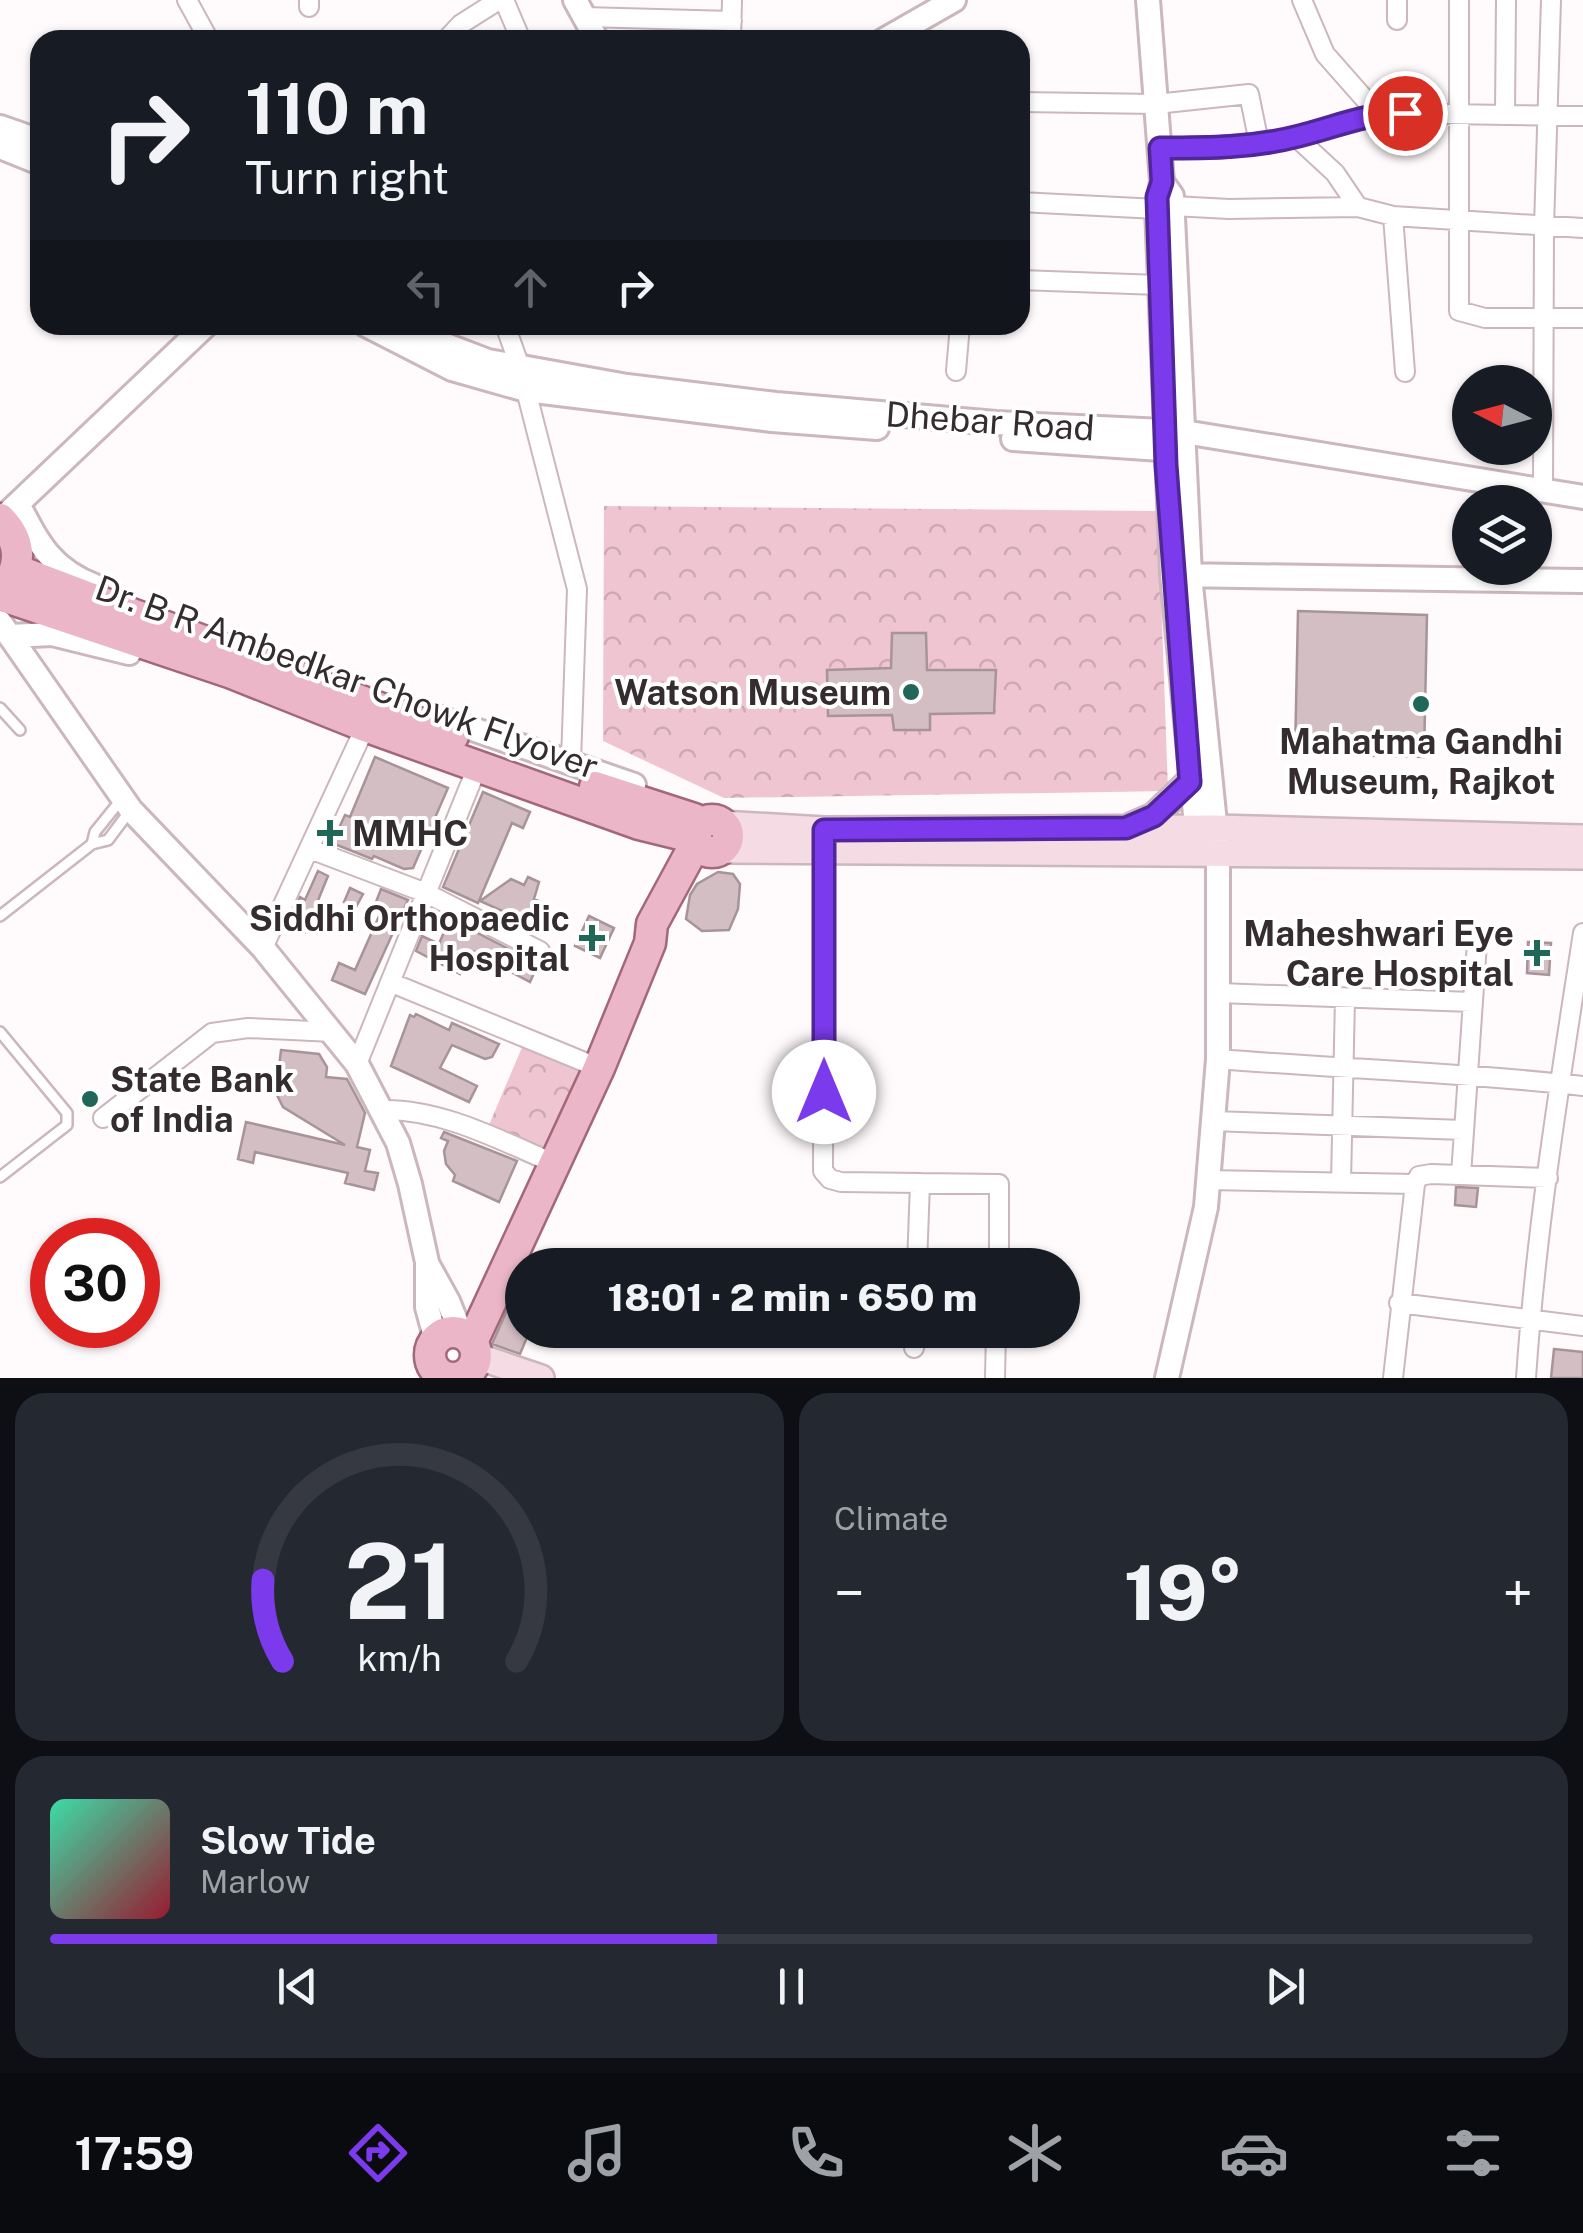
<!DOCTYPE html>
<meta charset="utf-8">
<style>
body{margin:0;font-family:"Public Sans",sans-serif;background:#242831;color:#f1f3f6;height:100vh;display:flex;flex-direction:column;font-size:38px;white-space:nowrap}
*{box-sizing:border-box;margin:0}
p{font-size:32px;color:#9ea1a6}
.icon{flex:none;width:55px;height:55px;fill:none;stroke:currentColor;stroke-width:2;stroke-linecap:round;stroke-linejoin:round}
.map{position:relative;height:1378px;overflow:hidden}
.panel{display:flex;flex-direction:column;gap:15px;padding:15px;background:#0d0f14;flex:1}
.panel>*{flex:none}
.banner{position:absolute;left:30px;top:30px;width:1000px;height:305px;border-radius:30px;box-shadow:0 2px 8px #0004;background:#171b24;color:#f1f3f6;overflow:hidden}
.needle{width:65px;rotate:276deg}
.buttons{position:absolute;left:1452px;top:365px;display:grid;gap:20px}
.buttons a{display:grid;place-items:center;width:100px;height:100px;border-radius:50%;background:#171b24;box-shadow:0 2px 8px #0004;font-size:50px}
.speed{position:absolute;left:30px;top:1218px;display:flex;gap:20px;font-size:50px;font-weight:700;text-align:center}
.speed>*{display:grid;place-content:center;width:130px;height:130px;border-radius:50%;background:#171b24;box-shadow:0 2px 8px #0004;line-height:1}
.speed .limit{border:15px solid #d22;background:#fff;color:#111}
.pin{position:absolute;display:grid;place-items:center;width:85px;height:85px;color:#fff;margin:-42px;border:5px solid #fff;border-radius:50%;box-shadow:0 2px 10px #0007}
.me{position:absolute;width:110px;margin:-55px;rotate:0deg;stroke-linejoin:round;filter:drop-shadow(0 0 8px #0008)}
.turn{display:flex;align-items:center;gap:35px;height:210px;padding:0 50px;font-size:45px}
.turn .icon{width:130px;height:130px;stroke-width:2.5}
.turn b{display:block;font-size:70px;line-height:85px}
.lanes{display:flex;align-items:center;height:95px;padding:0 50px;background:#0003;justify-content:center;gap:50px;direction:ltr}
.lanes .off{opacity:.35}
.big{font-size:75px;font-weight:800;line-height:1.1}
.panel .card{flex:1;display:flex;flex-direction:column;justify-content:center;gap:15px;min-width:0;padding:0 35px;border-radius:30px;background:#242831}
.panel .dial{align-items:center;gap:0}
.dial svg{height:260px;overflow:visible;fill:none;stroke:#363941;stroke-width:7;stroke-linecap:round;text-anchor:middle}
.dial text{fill:#f1f3f6;stroke:none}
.song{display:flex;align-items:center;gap:30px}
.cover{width:120px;height:120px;border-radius:15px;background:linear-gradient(135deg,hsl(160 70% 55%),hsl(350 70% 35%))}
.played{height:10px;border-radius:5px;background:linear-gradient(90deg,#7c3aed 45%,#363941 45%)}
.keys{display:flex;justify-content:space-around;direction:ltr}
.heat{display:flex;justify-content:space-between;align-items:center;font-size:55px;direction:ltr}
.panel .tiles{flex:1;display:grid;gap:15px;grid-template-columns:1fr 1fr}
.card:last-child{grid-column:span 2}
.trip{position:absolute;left:505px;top:1248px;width:575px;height:100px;border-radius:50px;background:#171b24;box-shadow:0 2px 8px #0004;font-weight:800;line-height:100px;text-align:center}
.dock{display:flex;height:160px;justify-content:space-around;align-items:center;background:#090b0e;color:#9ea1a6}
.dock .icon{width:70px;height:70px}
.dock .active{color:#7c3aed}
.dock b{font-size:45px;color:#f1f3f6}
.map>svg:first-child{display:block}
.park{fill:url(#park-crowns)}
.building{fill:#d3bec4;stroke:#a79499;stroke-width:2.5}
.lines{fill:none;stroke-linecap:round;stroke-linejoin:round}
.service-casing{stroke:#cbb7bc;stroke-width:14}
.minor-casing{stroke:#cbb7bc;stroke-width:22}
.tertiary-casing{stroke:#cbb7bc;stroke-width:28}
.secondary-casing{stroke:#cbb7bc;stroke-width:30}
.primary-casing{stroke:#a2677a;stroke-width:35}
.service{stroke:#fff;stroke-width:9}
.minor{stroke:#fff;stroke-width:18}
.tertiary{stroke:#fff;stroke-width:22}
.secondary{stroke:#f5dbe3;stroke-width:25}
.primary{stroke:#ebb7c8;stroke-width:30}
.route-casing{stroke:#51269a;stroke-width:25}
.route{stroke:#7c3aed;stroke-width:18}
.poi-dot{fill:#20675a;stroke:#fff;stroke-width:4}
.labels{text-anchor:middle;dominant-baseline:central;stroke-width:8;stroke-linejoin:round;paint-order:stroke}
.street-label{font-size:35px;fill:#342c2e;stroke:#fff}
.poi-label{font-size:35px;font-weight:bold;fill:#342c2e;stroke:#fff;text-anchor:end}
</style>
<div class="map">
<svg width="1583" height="1378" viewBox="0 0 1583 1378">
<defs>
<pattern id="park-crowns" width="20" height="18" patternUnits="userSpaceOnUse" patternTransform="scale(2.5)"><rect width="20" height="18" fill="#efc5d1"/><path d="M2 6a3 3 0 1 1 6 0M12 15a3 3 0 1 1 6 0" fill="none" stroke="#cea9b4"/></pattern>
</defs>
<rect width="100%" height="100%" fill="#fffafb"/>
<path class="park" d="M604 506 1158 511 1168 791 724 798 603 741Z
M526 1038 599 1068 556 1164 486 1132Z"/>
<path class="building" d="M1298 611 1427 615 1424 757 1295 754Z
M892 633H926L927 670H996L994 713 930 714V730H894L892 715 828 716 827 670 891 668Z
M375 757 448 788 413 868 404 869 374 856 372 859 332 843 345 815 350 817Z
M483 792 530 812 523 828 512 823 478 903 443 887Z
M318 871 328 876 305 932 289 925 300 897 305 900Z
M718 872 733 874 740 884 738 909 729 930 702 931 686 919 690 895 697 884Z
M528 877 539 882 534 899 541 902 532 924 480 901 511 879 524 885Z
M350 888 363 894 356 907 344 902Z
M381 889 408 900 365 994 332 980 339 963 355 970 384 905 376 902Z
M589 916 614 928 600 958 575 946Z
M456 922 538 964 530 982 511 972 513 968 502 960 488 954 470 951 460 974 416 951 422 936 439 944 446 927Z
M1528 942 1551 943 1549 975 1527 973Z
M416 1014 449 1030 452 1023 499 1044 492 1057 485 1059 452 1045 440 1068 477 1086 469 1102 391 1066 410 1015 414 1017Z
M281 1050 319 1054 327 1067 326 1077 347 1079 365 1113 357 1147 370 1150 365 1171 378 1173 374 1190 345 1183 348 1173 255 1152 253 1163 238 1159 246 1122 345 1145 283 1107 276 1093Z
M444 1132 517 1161 499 1202 453 1181 455 1175 446 1164 444 1151 448 1141 441 1138Z
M1456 1187 1478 1188 1476 1207 1455 1205Z
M509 1306 522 1312V1330H530L520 1354 492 1344Z
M1554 1349 1583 1352V1378H1551Z"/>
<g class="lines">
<g class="service-casing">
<path id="service" d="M0 708 20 730
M92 844 95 832 120 801
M0 916 92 844 108 840 129 812
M0 1032 67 1113V1125L0 1177"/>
</g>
<g class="minor-casing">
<path id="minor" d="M187 0 209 40
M504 0 521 40
M1302 0 1325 54 1377 113 1583 116
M1459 0V311L1485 318H1583
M309 7V0
M584 17 732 21
M1397 20V0
M446 40 461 24 499 0
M731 40 732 0
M1020 102 1156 104 1249 94 1259 143
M1505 114 1506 0
M1296 137 1335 173 1358 207
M1160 148 1222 149 1296 137 1377 113
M1020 202 1157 209
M1173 206 1229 209 1358 207 1393 216 1583 228
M1393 216 1405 372
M1020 280 1159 285
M505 325 520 367 577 589 571 761
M956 371 960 325
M1543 491 1544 227 1551 0
M824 841 823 1171 830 1179 841 1182 999 1184V1265
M310 849 426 893 540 951
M263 948 361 736
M392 983 599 1068
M1219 993 1472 1002
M1218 1059C1340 1069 1461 1072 1583 1086
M357 1064 474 775
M383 1110C443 1109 501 1141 556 1164
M103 1118 212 1033 248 1028 333 1032
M1213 1121 1463 1130
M1461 1175 1477 943
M1208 1180 1415 1184 1419 1176 1431 1174 1548 1178
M1341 1182 1345 998
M917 1265 920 1183
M1399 1303 1583 1326
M914 1348V1330
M995 1378 996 1330
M1393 1378 1415 1184
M1526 1378C1536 1229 1560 1081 1583 933"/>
</g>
<g class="tertiary-casing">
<path id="tertiary" d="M575 0 597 40
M1148 0 1162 182 1157 209 1172 574 1198 846
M884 40 954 0
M0 127 40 141
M0 147 40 163
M1162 182 1172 196 1190 575 1218 853V1059L1206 1207 1167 1378
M366 325 452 369 526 390 772 420 877 428
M403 325 433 340 488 361 627 386 776 404 996 423 1184 432 1583 497
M1013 439 1176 450
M18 504C39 544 51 569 95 586
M9 512 206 325
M1177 575 1583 581
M0 622 131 810 263 948 357 1064 398 1143 410 1184 427 1262V1307L436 1340
M10 636 52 634 129 653
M438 717 634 785
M428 1265 448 1301 461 1333"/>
</g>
<g class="secondary-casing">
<path id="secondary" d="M722 824 824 830 1216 828 1583 838
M1131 826 1154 816 1190 781
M720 850 1583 856
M476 1356 541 1378"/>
</g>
<g class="primary-casing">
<path id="primary" d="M0 519C20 539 23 563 6 587
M16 570 453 736
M0 595 232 673 365 726 639 824 696 838
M595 787 694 819
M696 836a16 16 0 1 1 32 0a16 16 0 1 1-32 0Z
M430 1355a23 23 0 1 1 46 0a23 23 0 1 1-46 0Z
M472 1342 599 1068 650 943 652 924 697 841"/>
</g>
<use href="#service" class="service"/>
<use href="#minor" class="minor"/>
<use href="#tertiary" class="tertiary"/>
<use href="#secondary" class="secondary"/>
<use href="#primary" class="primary"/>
</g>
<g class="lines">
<g class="route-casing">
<path id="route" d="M824 1092V830L1126 828 1154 816 1190 782 1166 465 1157 197 1162 182 1160 148C1207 148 1253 148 1299 136 1335 127 1367 113 1405 113"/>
</g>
<use href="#route" class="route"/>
</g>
<g class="poi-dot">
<circle cx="911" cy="692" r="10"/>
<circle cx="1421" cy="704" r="10"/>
<path d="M325 818h10v10h10v10h-10v10h-10v-10h-10v-10h10z"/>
<path d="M587 923h10v10h10v10h-10v10h-10v-10h-10v-10h10z"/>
<path d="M1532 938h10v10h10v10h-10v10h-10v-10h-10v-10h10z"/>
<circle cx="90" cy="1099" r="10"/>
</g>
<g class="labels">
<g class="street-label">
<text transform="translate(990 421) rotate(4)">Dhebar Road</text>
<text transform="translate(347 677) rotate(20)">Dr. B R Ambedkar Chowk Flyover</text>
</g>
<g class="poi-label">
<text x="891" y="692">Watson Museum</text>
<text x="1421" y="741" text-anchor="middle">Mahatma Gandhi<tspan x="1421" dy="40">Museum, Rajkot</tspan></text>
<text x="352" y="833" text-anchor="start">MMHC</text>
<text x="570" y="918">Siddhi Orthopaedic<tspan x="570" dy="40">Hospital</tspan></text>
<text x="1514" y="933">Maheshwari Eye<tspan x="1514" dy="40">Care Hospital</tspan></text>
<text x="110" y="1079" text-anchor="start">State Bank<tspan x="110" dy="40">of India</tspan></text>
</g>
</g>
</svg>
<div class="buttons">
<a><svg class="needle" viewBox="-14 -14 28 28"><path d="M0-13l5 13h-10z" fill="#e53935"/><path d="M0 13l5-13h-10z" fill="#9ea1a6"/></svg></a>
<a><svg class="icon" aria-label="layers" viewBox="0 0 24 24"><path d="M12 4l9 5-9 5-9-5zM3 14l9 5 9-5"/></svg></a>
</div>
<div class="speed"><div class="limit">30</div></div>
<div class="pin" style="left:1405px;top:113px;background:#d93025"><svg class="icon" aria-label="arrive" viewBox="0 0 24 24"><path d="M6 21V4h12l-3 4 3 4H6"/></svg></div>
<svg class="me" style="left:824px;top:1092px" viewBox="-20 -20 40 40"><circle r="19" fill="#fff"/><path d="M0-13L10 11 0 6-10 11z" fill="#7c3aed"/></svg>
<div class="trip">18:01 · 2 min · 650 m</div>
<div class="banner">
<div class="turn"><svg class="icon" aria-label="right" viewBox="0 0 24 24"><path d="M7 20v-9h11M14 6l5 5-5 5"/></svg><div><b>110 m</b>Turn right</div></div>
<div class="lanes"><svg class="icon off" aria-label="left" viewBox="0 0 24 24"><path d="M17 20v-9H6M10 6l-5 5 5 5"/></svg><svg class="icon off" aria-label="ahead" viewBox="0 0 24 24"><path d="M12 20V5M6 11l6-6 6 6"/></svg><svg class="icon" aria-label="right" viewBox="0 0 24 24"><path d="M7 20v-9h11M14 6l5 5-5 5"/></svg></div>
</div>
</div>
<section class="panel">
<div class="tiles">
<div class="card dial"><svg viewBox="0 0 100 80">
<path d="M14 69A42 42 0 1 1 86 69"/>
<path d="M14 69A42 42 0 0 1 8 44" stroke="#7c3aed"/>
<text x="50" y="56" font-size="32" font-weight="700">21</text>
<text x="50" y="72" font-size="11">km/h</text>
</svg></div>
<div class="card"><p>Climate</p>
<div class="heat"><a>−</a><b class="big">19°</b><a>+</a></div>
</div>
<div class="card">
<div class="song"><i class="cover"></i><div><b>Slow Tide</b><p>Marlow</p></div></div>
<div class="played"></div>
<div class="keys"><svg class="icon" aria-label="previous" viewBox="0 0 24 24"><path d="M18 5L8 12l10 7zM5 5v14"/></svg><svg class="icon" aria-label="pause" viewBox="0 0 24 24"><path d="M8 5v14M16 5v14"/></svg><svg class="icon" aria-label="next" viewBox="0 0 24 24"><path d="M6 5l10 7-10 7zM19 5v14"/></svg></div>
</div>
</div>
</section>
<nav class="dock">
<b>17:59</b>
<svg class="icon active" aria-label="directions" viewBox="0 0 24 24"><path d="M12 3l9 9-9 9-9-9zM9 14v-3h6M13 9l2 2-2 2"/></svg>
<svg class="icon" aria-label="music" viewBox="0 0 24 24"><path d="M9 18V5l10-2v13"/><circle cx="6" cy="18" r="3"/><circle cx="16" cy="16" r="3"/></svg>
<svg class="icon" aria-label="phone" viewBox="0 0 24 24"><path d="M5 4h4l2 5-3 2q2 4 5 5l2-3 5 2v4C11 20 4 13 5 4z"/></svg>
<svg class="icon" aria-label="climate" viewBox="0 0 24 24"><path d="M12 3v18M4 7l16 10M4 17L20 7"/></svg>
<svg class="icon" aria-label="car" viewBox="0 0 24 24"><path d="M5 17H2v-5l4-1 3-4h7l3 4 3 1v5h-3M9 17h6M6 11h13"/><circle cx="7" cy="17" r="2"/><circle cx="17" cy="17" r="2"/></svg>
<svg class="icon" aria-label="filters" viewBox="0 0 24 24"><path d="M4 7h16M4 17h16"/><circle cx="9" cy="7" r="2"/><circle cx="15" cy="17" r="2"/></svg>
</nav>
